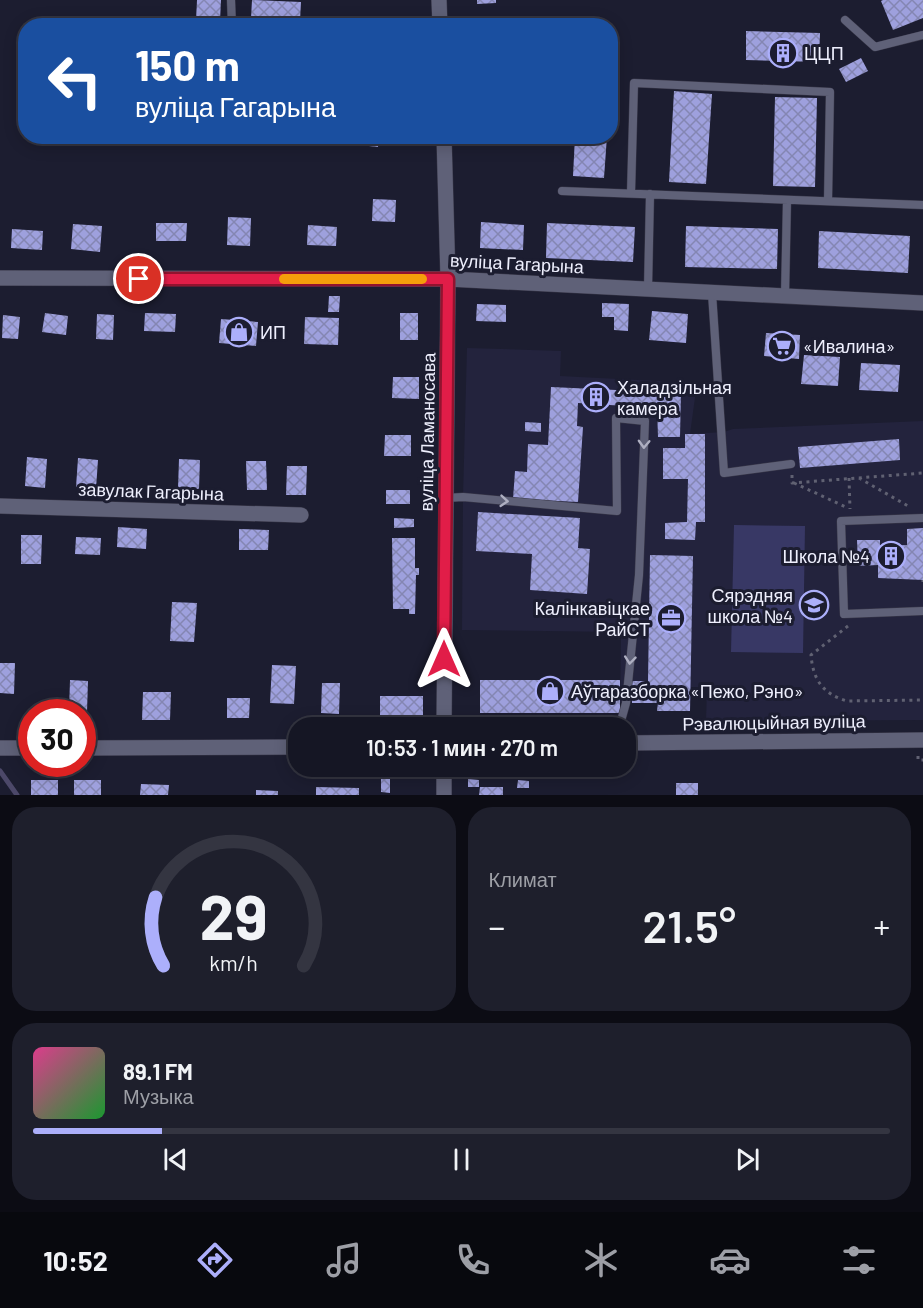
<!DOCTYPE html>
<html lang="ru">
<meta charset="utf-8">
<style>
body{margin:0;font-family:Barlow,sans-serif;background:#1e1f2c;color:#f1f3f6;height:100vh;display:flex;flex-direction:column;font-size:22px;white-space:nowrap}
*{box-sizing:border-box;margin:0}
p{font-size:20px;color:#9d9fa6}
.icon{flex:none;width:33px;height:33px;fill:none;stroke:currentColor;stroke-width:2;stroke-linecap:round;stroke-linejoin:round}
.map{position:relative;height:795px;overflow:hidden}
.sheet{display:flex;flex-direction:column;gap:12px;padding:12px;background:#0c0c14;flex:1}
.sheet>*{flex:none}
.guide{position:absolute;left:18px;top:18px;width:600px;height:126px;border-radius:24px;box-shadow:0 3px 15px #0003,0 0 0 2px #343541;background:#1a4fa0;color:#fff;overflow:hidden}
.speed{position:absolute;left:18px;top:699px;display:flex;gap:12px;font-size:30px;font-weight:700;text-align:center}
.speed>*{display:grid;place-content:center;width:78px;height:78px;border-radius:50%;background:#151624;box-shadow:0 3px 15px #0003,0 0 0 2px #343541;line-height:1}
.speed .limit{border:9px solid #d22;background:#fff;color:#111}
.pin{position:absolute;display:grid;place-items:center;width:51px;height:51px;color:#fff;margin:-26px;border:3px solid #fff;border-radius:50%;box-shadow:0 2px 6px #0007}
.me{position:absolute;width:66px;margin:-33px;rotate:0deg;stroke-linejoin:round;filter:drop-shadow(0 0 4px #0008)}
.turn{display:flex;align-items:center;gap:21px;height:126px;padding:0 18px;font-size:27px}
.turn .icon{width:78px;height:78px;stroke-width:2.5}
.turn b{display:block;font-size:42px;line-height:51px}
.big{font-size:45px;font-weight:600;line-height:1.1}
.sheet .card{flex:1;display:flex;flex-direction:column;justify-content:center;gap:9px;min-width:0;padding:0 21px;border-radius:24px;background:#1e1f2c}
.sheet .dial{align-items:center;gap:0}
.dial svg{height:156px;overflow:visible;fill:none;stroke:#343541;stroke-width:7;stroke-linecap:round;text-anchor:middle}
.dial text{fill:#f1f3f6;stroke:none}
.song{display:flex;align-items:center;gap:18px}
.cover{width:72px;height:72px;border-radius:9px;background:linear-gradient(135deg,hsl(330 70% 55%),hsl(130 70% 35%))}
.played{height:6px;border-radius:3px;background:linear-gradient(90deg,#acaffb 15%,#343541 15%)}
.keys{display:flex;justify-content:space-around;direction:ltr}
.heat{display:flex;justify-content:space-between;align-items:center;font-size:33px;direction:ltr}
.sheet .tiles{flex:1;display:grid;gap:12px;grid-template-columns:1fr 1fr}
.card:last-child{grid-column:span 2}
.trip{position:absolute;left:288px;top:717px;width:348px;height:60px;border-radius:24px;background:#151624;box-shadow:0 3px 15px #0003,0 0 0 2px #343541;font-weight:600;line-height:60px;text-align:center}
.tab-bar{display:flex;height:96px;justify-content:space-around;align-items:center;background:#08090e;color:#9d9fa6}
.tab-bar .icon{width:42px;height:42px}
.tab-bar .selected{color:#acaffb}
.tab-bar b{font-size:27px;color:#f1f3f6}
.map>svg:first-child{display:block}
.built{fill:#23233d}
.pitch{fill:#383865}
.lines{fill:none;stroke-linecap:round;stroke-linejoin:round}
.stream{stroke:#4c4869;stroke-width:5}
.building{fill:url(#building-cross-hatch)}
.lane-casing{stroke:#3a394a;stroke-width:9}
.street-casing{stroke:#3a394a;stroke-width:16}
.path{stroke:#606172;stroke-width:3;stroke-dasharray:3 4.5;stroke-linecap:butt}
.lane{stroke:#5f6178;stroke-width:8}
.street{stroke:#5f6178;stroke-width:15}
.oneway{stroke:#aeafc1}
.route-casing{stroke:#92132f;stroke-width:15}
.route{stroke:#e11d48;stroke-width:10}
.slow{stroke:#f59e0b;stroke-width:10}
.labels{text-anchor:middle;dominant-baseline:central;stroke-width:6;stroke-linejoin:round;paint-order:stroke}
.poi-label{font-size:18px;fill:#eeeffd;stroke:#1c1d30;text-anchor:start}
.street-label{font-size:18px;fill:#eeeffd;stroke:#1c1d30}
</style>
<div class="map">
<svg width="923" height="795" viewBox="0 0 923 795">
<defs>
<pattern id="building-cross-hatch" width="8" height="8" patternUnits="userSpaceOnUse" patternTransform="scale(1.5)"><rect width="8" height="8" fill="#9ea0dd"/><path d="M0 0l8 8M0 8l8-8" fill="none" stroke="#8486b2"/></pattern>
</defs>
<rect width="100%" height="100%" fill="#1c1d30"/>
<path class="built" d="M467 348 561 351 560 376 697 383 690 434 724 432 733 429 923 421V720L706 721 707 688 691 687 690 711H657V703L620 702V713L621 632 462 630 463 497Z"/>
<path class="pitch" d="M734 525 805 526 803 653 731 652Z"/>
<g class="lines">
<path class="stream" d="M0 771 17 795"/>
</g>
<path class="building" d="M197 0H221L220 21 196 20Z
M252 0 301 2 300 21 251 18Z
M477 0H496V3L477 4Z
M883 0H923V18L893 30 881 1Z
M746 31 820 33 819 62 746 60Z
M861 58 868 71 846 82 839 69Z
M674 91 712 94 706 184 669 182Z
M775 97 817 98 815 187 773 186Z
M351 136H379L378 147 350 144Z
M575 136H607L604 178 573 176Z
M373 199 396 200 395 222 372 221Z
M228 217 251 218 250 246 227 245Z
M481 222 524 225 523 250 480 248Z
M156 223H187L186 241H156Z
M547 223 635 227 633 262 546 258Z
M73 224 102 226 100 252 71 249Z
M308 225 337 227 336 246 307 245Z
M686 226 778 229 777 269 685 267Z
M12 229 43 231 42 250 11 248Z
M819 231 910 236 908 273 818 268Z
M329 296H340L339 312H328Z
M602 303 629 304 628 331 614 330V317H602Z
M477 304 506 305V322L476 321Z
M652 311 688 314 686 343 649 340Z
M45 313 68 316 66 335 42 332Z
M145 313 176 314 175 332 144 331Z
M400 313H418V340H400Z
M97 314 114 315 113 340 96 339Z
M3 315 20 317 18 339 2 338Z
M305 317 339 318 338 345 304 344Z
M221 319 258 322 256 346 219 343Z
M766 333 800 335 799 359 764 356Z
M804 355 840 357 838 386 801 384Z
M861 363 900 365 898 392 859 390Z
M393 377H419V399L392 398Z
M551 387 681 393 680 437H658L657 408 578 403 577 426 583 427 578 502 513 499 515 471 527 472 528 444 548 445Z
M525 422 541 423V432L525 431Z
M685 434H705V522H696L695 540 665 539V523L687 522 688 479H663V448H685Z
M385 435H411V456H384Z
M899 439 900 460 800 468 798 447Z
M27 457 47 459 45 488 25 486Z
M78 458 98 460 96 489 76 487Z
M179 459 200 460 199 489 178 488Z
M246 461H266L267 490H247Z
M287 466H307L306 495H286Z
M386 490H410V504H386Z
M478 512 580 518 578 548 590 549 587 594 530 590 532 554 476 551Z
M394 518 414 519V527L394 528Z
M118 527 147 529 146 549 117 547Z
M923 528V580L878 578V565L858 566 857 540H880V546L907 545V529Z
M239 529 269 530 268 550H239Z
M21 535H42L41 564H21Z
M76 537 101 538 100 555 75 554Z
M392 538H415V568H419V575H416L415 614H409V609H393Z
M650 555 693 556 690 711H657L658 703H632V681H648Z
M172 602 197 603 194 642 170 641Z
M0 663H15L14 694 0 693Z
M272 665 296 666 294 704 270 703Z
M70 680 88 681 87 712 69 711Z
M480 680H620V713H480Z
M322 683H340L339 714 321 713Z
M143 692H171L170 720H142Z
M380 696H423V724H380Z
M227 698H250L249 718H227Z
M300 721H311V728H300Z
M381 778H390V793L381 792Z
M468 779 479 780V787H468Z
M31 780H58V795H31Z
M74 780H101V795H74Z
M518 780 529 781V788H517Z
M676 783H698V795H676Z
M141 784 169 785 168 795H140Z
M316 787 359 788V795H316Z
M480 787H503V795H479Z
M256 790 278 791V795H256Z"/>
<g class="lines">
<g class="lane-casing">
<path id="lane" d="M231 0 232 26
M845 20 875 47 923 35
M562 191 923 205
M631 193 634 83 830 92 828 201
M648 289 650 194
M712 293 724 473 791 464
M785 296 787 200
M446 498 463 497 617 511 616 418 645 421 639 575 626 703 619 728
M923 518 841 521 844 614 923 611"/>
</g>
<g class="street-casing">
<path id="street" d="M439 0 440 26
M444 136 448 279 444 728
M0 278 448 279 923 303
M0 506 301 515
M626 743 923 740
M0 748H32
M82 748 298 747
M444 766V795"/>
</g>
<path class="path" d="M792 475V483L923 473
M849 478 850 509
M859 478 908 506
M794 483 848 508
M923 580V582
M848 626 811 655C813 680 823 694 847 701L923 700
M918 756V760H923"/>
<use href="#lane" class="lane"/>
<use href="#street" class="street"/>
</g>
<defs><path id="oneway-chevron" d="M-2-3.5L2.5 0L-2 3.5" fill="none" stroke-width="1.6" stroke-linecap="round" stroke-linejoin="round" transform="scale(1.5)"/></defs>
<g class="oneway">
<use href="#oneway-chevron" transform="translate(644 444) rotate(92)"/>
<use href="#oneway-chevron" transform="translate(504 501) rotate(5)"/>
<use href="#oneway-chevron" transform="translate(630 660) rotate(96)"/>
</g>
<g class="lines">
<g class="route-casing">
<path id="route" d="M139 279H448L444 659"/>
</g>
<use href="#route" class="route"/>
<path class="slow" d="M284 279H422"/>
</g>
<defs>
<g id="building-ring" transform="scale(1.5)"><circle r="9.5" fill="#1c1d30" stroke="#acaffb" stroke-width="1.5"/><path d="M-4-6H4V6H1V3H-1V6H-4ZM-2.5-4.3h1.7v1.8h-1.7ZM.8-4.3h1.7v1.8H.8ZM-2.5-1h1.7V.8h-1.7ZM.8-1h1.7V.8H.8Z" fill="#acaffb"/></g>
<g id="shop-ring" transform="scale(1.5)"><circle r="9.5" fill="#1c1d30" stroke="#acaffb" stroke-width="1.5"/><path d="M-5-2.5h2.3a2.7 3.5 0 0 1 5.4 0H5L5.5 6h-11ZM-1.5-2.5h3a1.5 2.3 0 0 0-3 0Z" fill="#acaffb"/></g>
<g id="supermarket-ring" transform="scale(1.5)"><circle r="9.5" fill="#1c1d30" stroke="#acaffb" stroke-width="1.5"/><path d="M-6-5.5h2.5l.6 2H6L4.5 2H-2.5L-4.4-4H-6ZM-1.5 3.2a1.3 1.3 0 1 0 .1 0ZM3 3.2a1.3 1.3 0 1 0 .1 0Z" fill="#acaffb"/></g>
<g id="school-ring" transform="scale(1.5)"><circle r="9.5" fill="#1c1d30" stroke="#acaffb" stroke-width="1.5"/><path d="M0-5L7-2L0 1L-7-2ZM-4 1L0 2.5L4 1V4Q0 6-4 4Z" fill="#acaffb"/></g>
<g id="office-ring" transform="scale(1.5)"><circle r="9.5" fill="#1c1d30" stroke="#acaffb" stroke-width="1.5"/><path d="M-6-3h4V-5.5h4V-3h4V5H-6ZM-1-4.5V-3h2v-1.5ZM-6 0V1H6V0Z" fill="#acaffb"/></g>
</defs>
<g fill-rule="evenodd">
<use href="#building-ring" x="783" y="53"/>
<use href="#shop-ring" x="239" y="332"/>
<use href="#supermarket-ring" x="782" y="346"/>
<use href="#building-ring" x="596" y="397"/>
<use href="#building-ring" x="891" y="556"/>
<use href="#school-ring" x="814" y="605"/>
<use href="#office-ring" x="671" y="618"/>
<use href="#shop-ring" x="550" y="691"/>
</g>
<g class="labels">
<g class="poi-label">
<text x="804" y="53">ЦЦП</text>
<text x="260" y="332">ИП</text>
<text x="803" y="346">«Ивалина»</text>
<text x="617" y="387">Халадзільная<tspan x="617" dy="21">камера</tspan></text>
<text x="870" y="556" text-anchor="end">Школа №4</text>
<text x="793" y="595" text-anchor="end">Сярэдняя<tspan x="793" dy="21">школа №4</tspan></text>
<text x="650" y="608" text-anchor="end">Калінкавіцкае<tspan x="650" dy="21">РайСТ</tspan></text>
<text x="571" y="691">Аўтаразборка «Пежо, Рэно»</text>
</g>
<g class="street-label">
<text transform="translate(517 263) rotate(3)">вуліца Гагарына</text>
<text transform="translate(427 432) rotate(-89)">вуліца Ламаносава</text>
<text transform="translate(151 491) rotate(2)">завулак Гагарына</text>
<text transform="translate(774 722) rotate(-1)">Рэвалюцыйная вуліца</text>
</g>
</g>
</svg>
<div class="speed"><div class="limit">30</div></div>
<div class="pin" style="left:139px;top:279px;background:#d93025"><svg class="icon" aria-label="arrive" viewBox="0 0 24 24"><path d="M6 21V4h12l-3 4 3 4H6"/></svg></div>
<svg class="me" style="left:444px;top:659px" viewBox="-20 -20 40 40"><path d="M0-17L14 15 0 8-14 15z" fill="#e11d48" stroke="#fff" stroke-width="4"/></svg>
<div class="trip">10:53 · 1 мин · 270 m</div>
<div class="guide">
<div class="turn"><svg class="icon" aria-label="left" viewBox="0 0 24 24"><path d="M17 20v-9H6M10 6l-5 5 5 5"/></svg><div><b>150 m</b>вуліца Гагарына</div></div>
</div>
</div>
<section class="sheet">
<div class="tiles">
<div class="card dial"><svg viewBox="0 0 100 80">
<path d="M14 69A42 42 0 1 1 86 69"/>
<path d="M14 69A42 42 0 0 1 10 34" stroke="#acaffb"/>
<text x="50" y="56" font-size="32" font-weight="700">29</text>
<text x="50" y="72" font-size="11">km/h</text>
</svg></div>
<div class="card"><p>Климат</p>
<div class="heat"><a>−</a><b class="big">21.5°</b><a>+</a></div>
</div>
<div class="card">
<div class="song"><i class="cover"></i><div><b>89.1 FM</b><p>Музыка</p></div></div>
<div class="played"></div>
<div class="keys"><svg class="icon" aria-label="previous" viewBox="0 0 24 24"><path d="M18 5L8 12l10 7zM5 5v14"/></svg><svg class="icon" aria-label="pause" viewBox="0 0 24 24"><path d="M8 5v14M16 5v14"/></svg><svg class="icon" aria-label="next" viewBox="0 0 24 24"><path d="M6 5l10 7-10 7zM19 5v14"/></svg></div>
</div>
</div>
</section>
<nav class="tab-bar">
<b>10:52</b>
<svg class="icon selected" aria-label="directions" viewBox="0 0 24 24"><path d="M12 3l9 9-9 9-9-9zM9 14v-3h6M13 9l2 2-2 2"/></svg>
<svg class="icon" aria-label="music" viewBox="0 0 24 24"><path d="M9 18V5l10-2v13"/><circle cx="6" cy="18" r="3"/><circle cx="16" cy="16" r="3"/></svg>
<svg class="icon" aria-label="phone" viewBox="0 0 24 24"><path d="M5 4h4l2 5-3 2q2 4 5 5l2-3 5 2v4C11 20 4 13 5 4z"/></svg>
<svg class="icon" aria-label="climate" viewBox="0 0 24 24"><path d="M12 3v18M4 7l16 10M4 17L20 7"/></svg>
<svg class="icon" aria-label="car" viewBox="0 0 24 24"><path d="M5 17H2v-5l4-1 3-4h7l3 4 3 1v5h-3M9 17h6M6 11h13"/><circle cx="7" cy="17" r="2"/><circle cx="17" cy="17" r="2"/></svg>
<svg class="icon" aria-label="filters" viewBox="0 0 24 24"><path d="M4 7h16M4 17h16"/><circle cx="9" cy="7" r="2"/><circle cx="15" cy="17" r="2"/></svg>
</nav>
